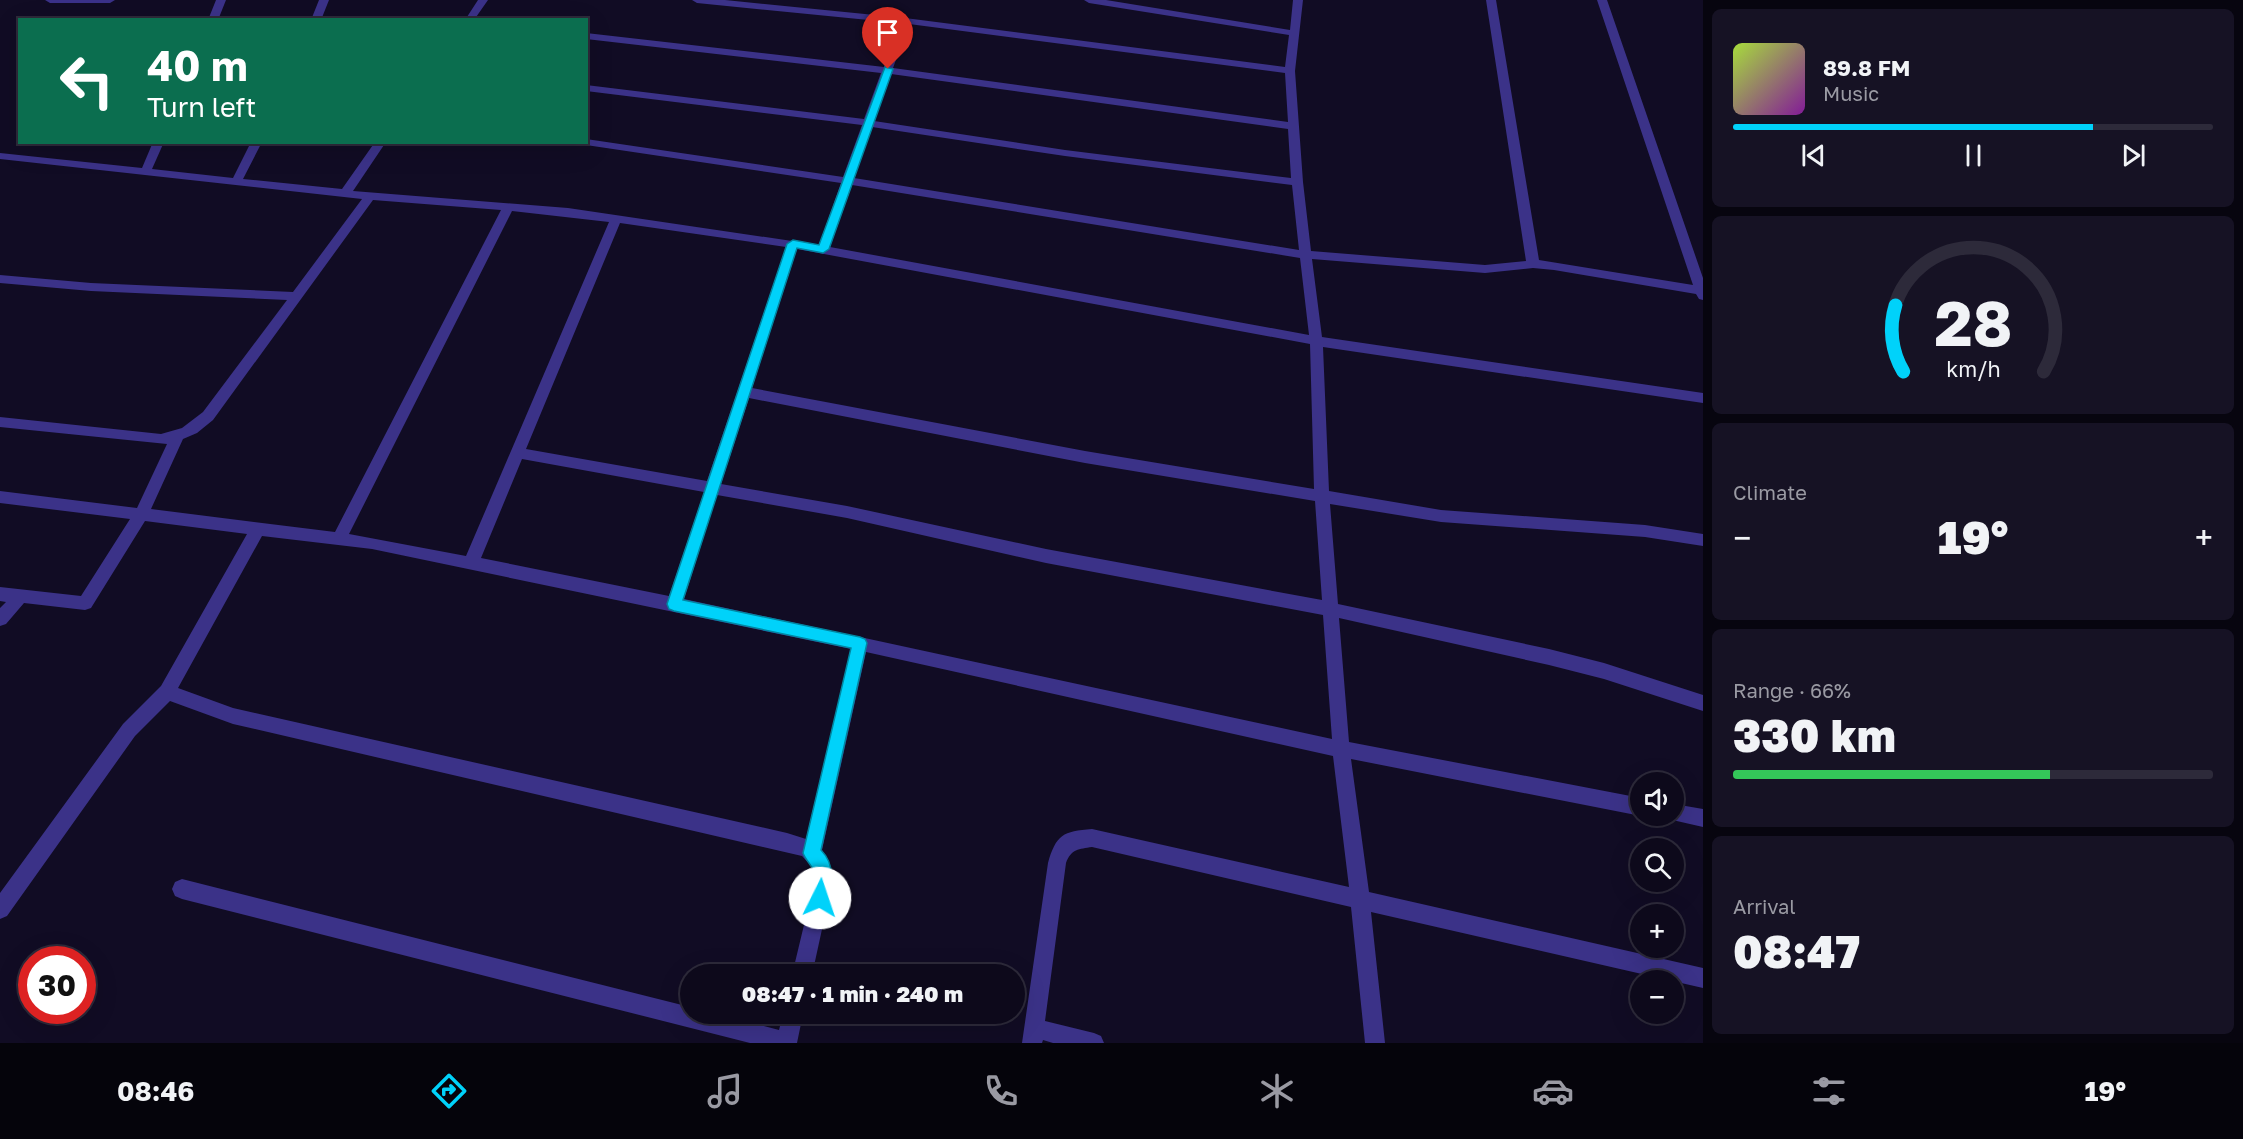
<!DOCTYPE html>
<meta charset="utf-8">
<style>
body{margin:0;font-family:"Golos Text",sans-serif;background:#161224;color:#f1f3f6;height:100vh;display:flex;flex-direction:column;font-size:22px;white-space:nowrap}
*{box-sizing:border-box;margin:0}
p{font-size:20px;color:#9a9aa3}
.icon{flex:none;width:33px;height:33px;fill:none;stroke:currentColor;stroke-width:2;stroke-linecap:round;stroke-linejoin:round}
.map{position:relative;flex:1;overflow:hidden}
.details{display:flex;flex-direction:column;gap:9px;padding:9px;background:#07050f;width:540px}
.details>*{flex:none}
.banner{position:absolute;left:18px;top:18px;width:570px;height:126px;border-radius:0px;box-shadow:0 6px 24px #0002,0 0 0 2px #2d2a3a;background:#0b6e4f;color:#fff;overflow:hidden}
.fabs{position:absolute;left:1630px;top:772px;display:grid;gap:12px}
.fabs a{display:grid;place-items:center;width:54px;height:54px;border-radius:50%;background:#0d091b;box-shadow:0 6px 24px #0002,0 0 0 2px #2d2a3a;font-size:30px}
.speed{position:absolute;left:18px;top:946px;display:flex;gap:12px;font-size:30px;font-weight:700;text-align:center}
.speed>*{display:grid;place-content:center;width:78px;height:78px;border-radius:50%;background:#0d091b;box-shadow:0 6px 24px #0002,0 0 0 2px #2d2a3a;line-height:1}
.speed .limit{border:9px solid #d22;background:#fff;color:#111}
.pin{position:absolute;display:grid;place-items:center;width:51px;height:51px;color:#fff;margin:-62px -26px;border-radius:50% 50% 50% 0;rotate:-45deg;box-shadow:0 0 6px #0007}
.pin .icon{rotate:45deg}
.me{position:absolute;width:66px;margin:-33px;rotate:4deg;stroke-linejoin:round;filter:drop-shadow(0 0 4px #0008)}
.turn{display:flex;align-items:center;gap:21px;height:126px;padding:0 30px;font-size:27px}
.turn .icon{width:78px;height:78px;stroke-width:2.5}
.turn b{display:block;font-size:42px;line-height:51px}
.big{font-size:45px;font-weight:800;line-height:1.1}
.details .tile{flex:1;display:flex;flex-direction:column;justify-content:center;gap:9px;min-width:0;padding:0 21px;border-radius:9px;background:#161224}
.details .dial{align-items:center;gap:0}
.dial svg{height:156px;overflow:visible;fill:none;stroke:#2d2a3a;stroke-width:7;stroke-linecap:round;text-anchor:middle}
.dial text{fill:#f1f3f6;stroke:none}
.song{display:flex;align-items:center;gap:18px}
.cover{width:72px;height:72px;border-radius:9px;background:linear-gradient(135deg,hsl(80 70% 55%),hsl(290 70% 35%))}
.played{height:6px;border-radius:3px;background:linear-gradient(90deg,#00d2fa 75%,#2d2a3a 75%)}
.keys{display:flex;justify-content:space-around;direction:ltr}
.heat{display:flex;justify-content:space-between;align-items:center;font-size:33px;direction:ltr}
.charge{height:9px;border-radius:4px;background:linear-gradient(90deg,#34c759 66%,#2d2a3a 0)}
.trip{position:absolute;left:680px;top:964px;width:345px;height:60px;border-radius:30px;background:#0d091b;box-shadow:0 6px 24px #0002,0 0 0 2px #2d2a3a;font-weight:800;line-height:60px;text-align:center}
.tabs{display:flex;height:96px;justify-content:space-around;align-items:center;background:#05040b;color:#9a9aa3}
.tabs .icon{width:42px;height:42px}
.tabs .active{color:#00d2fa}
.tabs b{font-size:27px;color:#f1f3f6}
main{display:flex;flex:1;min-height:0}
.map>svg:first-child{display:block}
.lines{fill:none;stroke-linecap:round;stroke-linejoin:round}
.minor{fill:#3b3288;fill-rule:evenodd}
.route{fill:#00d2fa;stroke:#0088a2;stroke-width:1.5}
</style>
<main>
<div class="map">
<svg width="1703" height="1043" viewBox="0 0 1703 1043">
<rect width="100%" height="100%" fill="#110c24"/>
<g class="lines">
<path class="minor" d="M45 0H115L110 3H50Z
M216 0H226L218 20H208Z
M319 0H329L321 20H311Z
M478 0H488L474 20H465Z
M692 0H725L905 18 1285 67 1289 35 1089 3 1084 0H1106L1290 30 1293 0H1303L1295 71 1303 182 1311 251 1485 265 1526 261 1486 0H1496L1539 260 1693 285 1597 0H1607L1703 278V300L1699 299 1696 294 1554 270 1533 268 1485 273 1312 259 1322 337 1703 393V403L1323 347 1329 491 1441 510 1645 525 1703 534V546L1645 537 1441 522 1330 504 1338 604 1549 649 1604 663 1703 695V711L1604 679 1549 665 1339 618 1349 742 1641 798V816L1351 759 1369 892 1703 968V988L1371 912 1385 1043H1365L1351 907 1092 847C1079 849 1071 849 1066 863L1045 1021 1094 1033 1101 1036 1104 1043H1053L1043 1040 1042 1043H1022L1048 863C1056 835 1063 831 1092 829L1349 887 1333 756 866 652 822 850 829 862 833 879 812 975H792L815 879 812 867 802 856 233 724 170 701 135 736 7 916 0 919V893L123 724 161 686 247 534 145 521 91 608 85 610 24 603 6 624 0 626V608L6 602 0 601V587L81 596 130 519 0 503V491L137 508 167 444 0 427V417L161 434 182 428 203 412 287 300 91 291 0 283V275L91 283 293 292 362 199 0 159V153L142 168 153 142H164L152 169 233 178 251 142H262L243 179 342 189 375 142H386L353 191 568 208 819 245 841 183 586 145 581 142H586V139L843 177 862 125 586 91V85L864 119 881 73 586 39V33L884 67 899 23 697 3ZM909 24 1285 73 1288 122 893 68ZM891 74 1288 129 1291 178 1065 150 874 121ZM872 127 1065 156 1292 185 1299 250 854 178ZM852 185 1300 258 1309 335 830 247ZM373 200 501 210 335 532 151 509 183 439 197 433 213 420ZM512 211 609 222 466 556 349 534ZM620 223 786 247 707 481 526 449ZM797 249 1310 344 1314 489 1085 451 752 388ZM749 398 1085 463 1315 501 1322 600 1046 549 847 506 721 484ZM522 459 704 492 669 596 481 558ZM717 495 847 518 1046 563 1323 615 1332 739 684 599ZM262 536 372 549 851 649 806 839 787 833 233 708 178 688Z
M1674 804 1703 809V827L1668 819 1666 816H1674Z
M182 879 690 1007V1014H717L779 1030 783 1014H803L797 1043H750L182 899 175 896 172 889 175 882Z"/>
</g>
<path class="route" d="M885 67 893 69 829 249 823 253 797 248 683 600 860 637 865 639 867 643 821 850C836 865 833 887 826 904L820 907 814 904C810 895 815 889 815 880 816 868 807 863 803 853L851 648 674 611 669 609 667 604 787 244 793 240 819 245Z"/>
</svg>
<div class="fabs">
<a><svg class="icon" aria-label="sound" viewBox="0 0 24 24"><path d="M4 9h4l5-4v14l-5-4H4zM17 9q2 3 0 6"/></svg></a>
<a><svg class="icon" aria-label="search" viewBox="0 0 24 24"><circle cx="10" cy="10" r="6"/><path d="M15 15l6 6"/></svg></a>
<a>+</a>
<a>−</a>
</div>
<div class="speed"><div class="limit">30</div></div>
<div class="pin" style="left:888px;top:69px;background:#d93025"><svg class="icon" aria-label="arrive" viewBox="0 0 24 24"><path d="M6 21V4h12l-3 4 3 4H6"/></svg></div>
<svg class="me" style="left:820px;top:898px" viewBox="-20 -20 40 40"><circle r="19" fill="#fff"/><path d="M0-13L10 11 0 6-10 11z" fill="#00d2fa"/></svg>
<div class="trip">08:47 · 1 min · 240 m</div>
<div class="banner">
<div class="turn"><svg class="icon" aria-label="left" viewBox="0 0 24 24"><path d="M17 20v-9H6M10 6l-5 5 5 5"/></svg><div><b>40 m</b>Turn left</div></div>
</div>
</div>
<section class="details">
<div class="tile">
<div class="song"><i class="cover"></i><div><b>89.8 FM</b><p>Music</p></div></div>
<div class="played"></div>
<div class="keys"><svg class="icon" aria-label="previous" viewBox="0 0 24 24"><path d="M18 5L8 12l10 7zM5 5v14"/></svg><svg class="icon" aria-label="pause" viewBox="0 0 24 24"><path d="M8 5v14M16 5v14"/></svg><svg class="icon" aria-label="next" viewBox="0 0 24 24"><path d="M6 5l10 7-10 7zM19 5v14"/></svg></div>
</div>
<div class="tile dial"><svg viewBox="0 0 100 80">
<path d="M14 69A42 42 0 1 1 86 69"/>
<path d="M14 69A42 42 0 0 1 10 35" stroke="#00d2fa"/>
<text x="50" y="56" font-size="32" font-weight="700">28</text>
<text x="50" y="72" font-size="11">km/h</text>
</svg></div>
<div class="tile"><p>Climate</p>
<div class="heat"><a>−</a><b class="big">19°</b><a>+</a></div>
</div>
<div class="tile"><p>Range · 66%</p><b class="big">330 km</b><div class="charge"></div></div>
<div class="tile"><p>Arrival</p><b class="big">08:47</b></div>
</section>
</main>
<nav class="tabs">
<b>08:46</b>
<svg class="icon active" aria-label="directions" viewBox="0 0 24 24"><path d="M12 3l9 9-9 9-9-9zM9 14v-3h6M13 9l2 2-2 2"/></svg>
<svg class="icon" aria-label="music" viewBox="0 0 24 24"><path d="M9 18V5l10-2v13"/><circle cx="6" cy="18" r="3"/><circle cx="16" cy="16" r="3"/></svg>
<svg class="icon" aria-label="phone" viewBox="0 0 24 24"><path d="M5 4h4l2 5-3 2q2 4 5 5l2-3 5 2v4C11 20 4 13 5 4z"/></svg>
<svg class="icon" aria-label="climate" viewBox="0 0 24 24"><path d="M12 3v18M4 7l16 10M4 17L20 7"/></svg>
<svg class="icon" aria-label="car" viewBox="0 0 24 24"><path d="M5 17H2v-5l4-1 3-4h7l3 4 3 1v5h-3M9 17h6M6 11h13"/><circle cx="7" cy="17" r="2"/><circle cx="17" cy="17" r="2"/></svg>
<svg class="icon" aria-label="filters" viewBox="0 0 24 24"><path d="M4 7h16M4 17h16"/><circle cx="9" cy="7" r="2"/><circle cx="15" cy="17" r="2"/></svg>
<b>19°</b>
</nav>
